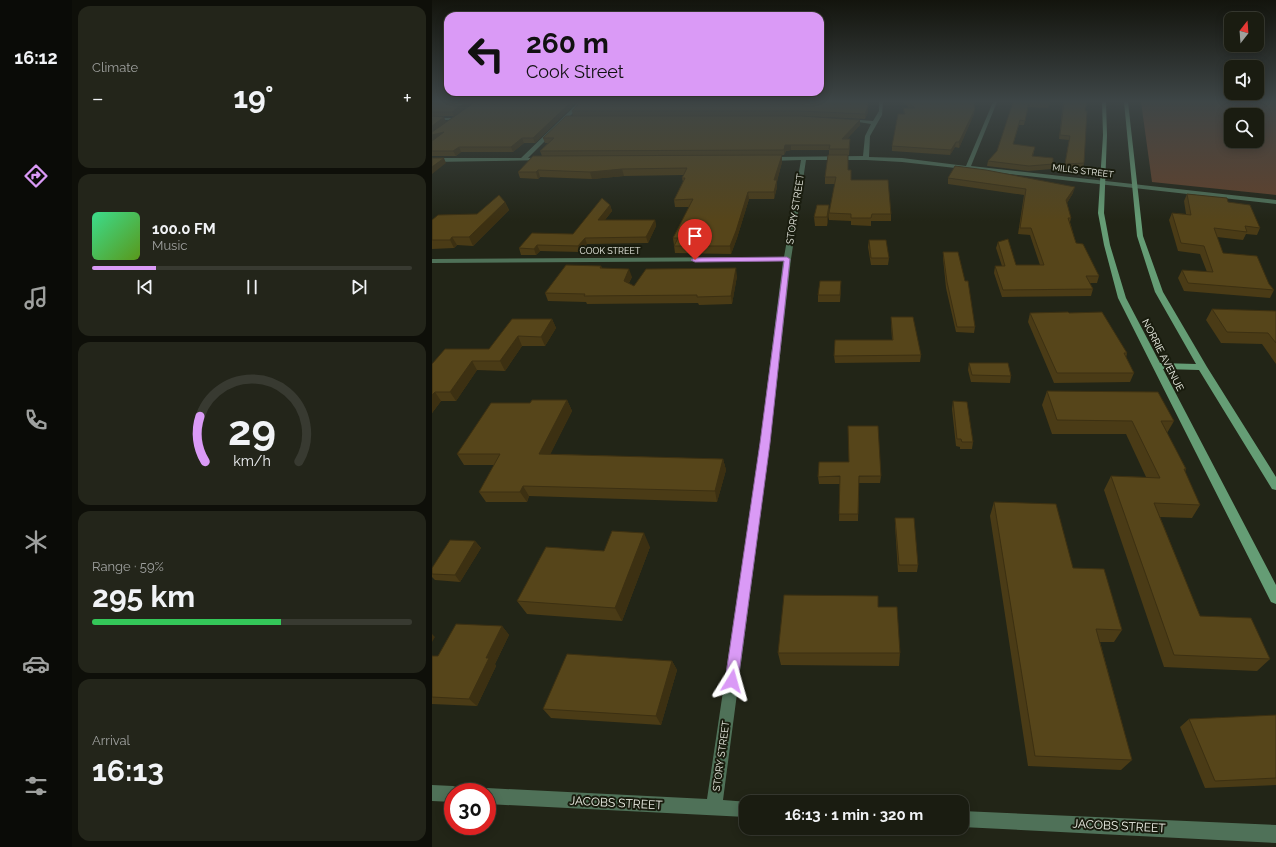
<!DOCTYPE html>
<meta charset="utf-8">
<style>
body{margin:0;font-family:Raleway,sans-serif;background:#23251a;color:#f1f3f6;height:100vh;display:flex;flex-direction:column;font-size:15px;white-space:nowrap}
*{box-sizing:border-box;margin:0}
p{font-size:13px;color:#9fa19f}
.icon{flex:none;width:22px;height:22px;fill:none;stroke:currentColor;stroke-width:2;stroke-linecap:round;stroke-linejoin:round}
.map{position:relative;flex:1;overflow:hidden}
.side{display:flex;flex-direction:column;gap:6px;padding:6px;background:#0e0f09;width:360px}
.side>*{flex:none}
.hud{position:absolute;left:12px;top:12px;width:380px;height:84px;border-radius:12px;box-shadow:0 2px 10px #0003,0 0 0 1px #383a31;background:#da9af6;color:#111;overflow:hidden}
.needle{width:26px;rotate:17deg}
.tools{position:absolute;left:792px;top:12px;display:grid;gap:8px}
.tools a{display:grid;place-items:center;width:40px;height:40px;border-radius:8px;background:#1a1c11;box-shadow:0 2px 10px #0003,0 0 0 1px #383a31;font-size:20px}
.speed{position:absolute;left:12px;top:783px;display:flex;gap:8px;font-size:20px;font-weight:700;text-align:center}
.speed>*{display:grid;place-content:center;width:52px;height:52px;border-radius:50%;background:#1a1c11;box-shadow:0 2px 10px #0003,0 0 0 1px #383a31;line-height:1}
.speed .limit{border:6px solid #d22;background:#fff;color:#111}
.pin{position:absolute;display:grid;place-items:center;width:34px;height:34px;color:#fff;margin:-41px -17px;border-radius:50% 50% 50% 0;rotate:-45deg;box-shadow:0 0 4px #0007}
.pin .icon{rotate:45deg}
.me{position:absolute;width:44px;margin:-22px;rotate:8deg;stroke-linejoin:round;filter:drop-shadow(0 0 3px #0008)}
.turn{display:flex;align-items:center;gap:14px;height:84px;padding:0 16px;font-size:18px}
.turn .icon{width:52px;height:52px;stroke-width:2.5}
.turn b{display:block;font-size:28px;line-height:34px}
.big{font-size:30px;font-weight:700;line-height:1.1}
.side .card{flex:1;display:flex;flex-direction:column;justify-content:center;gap:6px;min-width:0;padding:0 14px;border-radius:12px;background:#23251a}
.side .dial{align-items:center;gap:0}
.dial svg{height:104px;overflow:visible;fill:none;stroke:#383a31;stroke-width:7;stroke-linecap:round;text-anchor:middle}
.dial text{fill:#f1f3f6;stroke:none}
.song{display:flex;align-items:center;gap:12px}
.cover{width:48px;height:48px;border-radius:6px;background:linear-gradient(135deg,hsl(150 70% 55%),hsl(90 70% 35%))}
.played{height:4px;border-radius:2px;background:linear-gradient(90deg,#da9af6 20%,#383a31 20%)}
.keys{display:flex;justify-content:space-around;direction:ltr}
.heat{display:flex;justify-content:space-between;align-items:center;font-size:22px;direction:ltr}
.charge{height:6px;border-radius:3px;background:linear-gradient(90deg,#34c759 59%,#383a31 0)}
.trip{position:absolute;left:307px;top:795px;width:230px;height:40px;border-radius:12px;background:#1a1c11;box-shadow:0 2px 10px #0003,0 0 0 1px #383a31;font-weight:700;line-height:40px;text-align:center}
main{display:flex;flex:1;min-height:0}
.tabs{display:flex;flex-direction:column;width:72px;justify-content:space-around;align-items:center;background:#0a0b07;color:#9fa19f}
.tabs .icon{width:28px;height:28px}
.tabs .current{color:#da9af6}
.tabs b{font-size:18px;color:#f1f3f6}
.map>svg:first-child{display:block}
.green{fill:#63412a;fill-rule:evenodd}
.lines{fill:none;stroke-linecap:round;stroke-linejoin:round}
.minor{fill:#4f7158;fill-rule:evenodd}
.secondary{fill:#659d75;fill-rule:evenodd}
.wall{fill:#4a3b16}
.shaded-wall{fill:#3c3012}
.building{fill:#56451a;stroke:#3c3012}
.route{fill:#da9af6;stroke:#8e64a0}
.labels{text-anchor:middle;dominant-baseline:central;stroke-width:4;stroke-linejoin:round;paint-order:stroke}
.far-street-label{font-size:9px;fill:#f1f3ea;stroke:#191c0e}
.street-label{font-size:10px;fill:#f1f3ea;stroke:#191c0e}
.near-street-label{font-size:12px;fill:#f1f3ea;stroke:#191c0e}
</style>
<main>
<nav class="tabs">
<b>16:12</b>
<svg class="icon current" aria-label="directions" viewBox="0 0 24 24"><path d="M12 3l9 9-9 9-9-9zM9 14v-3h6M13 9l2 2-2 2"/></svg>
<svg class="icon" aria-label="music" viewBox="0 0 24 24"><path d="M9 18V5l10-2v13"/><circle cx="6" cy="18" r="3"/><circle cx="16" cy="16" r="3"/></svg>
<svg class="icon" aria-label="phone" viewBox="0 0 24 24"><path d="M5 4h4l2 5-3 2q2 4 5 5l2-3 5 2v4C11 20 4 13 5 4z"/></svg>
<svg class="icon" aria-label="climate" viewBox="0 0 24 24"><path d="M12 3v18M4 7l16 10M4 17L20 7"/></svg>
<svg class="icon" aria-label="car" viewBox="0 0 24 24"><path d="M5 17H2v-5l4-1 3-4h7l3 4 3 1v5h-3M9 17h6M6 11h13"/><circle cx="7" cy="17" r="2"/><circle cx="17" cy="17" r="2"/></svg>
<svg class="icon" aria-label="filters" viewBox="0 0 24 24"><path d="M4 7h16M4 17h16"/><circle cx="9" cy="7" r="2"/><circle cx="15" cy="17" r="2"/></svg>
</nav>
<section class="side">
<div class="card"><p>Climate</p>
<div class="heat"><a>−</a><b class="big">19°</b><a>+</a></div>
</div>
<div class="card">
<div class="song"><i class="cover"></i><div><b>100.0 FM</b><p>Music</p></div></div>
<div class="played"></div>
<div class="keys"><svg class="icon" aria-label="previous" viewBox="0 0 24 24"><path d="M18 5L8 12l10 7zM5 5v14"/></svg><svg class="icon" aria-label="pause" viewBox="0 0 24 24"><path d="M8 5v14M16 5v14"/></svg><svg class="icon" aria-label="next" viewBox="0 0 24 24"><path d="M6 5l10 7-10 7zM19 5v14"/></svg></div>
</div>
<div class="card dial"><svg viewBox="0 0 100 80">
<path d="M14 69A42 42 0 1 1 86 69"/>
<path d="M14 69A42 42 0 0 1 10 34" stroke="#da9af6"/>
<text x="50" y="56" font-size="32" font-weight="700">29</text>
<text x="50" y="72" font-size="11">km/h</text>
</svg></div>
<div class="card"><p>Range · 59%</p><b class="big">295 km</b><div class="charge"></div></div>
<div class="card"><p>Arrival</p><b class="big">16:13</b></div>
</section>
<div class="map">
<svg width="844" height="847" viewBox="0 0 844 847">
<rect width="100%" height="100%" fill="#222517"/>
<path class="green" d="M709 102H844V195L720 182ZM799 115H825V141H799Z"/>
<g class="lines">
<path class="minor" d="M147 102H152L96 158 112 157 115 159 114 160 0 162V158H89Z
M447 102H451L450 115 438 136 437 157 470 158 534 166 561 102H565L539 166 844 200V204L470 162 434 160H374L359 259 338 443 291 800 317 802H314V817L55 804V792H48L55 788 275 799 328 443 351 261 0 263V259L352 257 369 160 338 161 335 159 338 157 431 156 433 136 439 124 414 120 416 119 441 121 447 111Z
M0 118H24L26 119 24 120H0Z
M0 785 21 786 27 788 28 792H21V802L0 801Z
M530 811 844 825V843L530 827Z"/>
<path class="secondary" d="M670 102H674L675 135 672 213 678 245 694 298 728 363 764 364 723 292 705 236 692 102H696L711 236 731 292 775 367 844 477V490L840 489 767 370 731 369 844 585V604L839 602 686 298 672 245 666 213 671 135Z"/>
</g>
<path class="wall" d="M0 102H41L22 116H5L14 122 6 128 145 102 103 143H92L81 152H29L24 156H0V141L1 140H0Z
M148 102 436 112 433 119 369 116H141L140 111Z
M471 102H542V114L527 148 523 147 518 155 460 151V146L472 114 471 108H477Z
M581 102H618L616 108 596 107 592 125H587L581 145 603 147 601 156 621 164 620 169 596 171 555 166 556 161 565 151Z
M631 102H655L653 111 652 163 651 168 632 169 637 140 627 139Z
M428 125 415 139 418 144 417 155H397V150H359L354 151 352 155 247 156 350 155V162L345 181V187L342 199H317L305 238 299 254 243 253 241 238 258 207H243L242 200 251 182 250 178 252 175 192 176 160 179 108 177 106 179 88 178 86 172 110 156 108 151 116 143H113L111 138Z
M416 155V170L419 180 459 214V221H439V226L419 225V221L397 220V213L403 184H393V177Z
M516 178 641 193 635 203 639 218 638 222 644 243 667 276 665 283H657L661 289 659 296 570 297 562 273 563 266H570L564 248 566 242 584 265H608L598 235 586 234 592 195 516 184Z
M755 194 796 202 828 228 825 235 814 234 811 240 785 237 791 253 837 284 842 290 838 298 752 291 746 278 750 270 775 272 768 254 746 251 737 220 740 213 754 214 752 201Z
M73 202 77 210 41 246 25 245 22 248 0 249V220L45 214Z
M178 205 180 211 173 220H223L224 226 216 243 155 244 148 252 108 251 104 255H89L87 248 141 234Z
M397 205V214L395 226H383L382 217Z
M437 240 457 258 456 265H439L436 247Z
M511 252 543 327 542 333 524 332 514 288 511 258Z
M169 266 170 268 200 277 197 283 202 286 305 276 300 304 267 305 266 303 155 304 154 302 116 301 113 293Z
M409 288 408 302H386V295Z
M780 309 844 311V364L830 344 789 343 774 320Z
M598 313H637L695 353 694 358 702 373 698 382 622 383 596 322Z
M459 317 489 355 488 362 403 363 402 356 460 340 459 323Z
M120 319 124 328 113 346H90L73 371 45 370 24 401H9L0 413V364L57 349Z
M537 363 579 376 578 383 539 382 536 370Z
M615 391 742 421 735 433 754 469 753 472 768 505 760 518 728 517 768 616 838 659 825 671 732 667 672 490 679 476 714 477 694 434H620L610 405Z
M135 400 140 411 118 454 291 459 294 470 285 502 97 496 95 502H54L47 492 62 465H32L25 454 98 403Z
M521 401 541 442 540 449H528V447L524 446 520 409Z
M449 476 448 483H427L426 521H407L408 484H387L386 477Z
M562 502 641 568 690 630 682 642H668L700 760 689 770 596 766 558 516Z
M463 518 486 565 485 572H466L463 525Z
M43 541 49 548 28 582 3 580 0 577V568Z
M218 547 190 621 95 614 85 601 172 551Z
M446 607 468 653 467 666 349 665 346 653Z
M70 626 77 635 63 664 64 666 45 706 0 704V656H6Z
M240 661 245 670 229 725 119 718 111 709Z
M844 715V785L773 788 748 727 757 719Z"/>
<path class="shaded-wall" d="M33 102H41L22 116 20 112Z
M139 102H145L103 143 101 138Z
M436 107V112L433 119V114Z
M543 109 542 114 527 148V142Z
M12 117 14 122 0 132V126Z
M428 120V125L410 144V139Z
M12 132 14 137 0 140V135Z
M90 138 92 143 81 152 79 147Z
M524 142 523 147 518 155 519 150Z
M353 145H359V150L354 151 352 155V150Z
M27 147 29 152 24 156 21 151Z
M350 155V162L345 181V187L342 199V180Z
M12 158 14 163 0 174V167Z
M190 169 192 176 160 179 158 172Z
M106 170 108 177 106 179 104 172Z
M643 187 641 193 633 206 634 200Z
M316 192 317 199 305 238 299 254 298 246Z
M73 202 77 210 41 246 37 237Z
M178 205 180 211 168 226 166 220Z
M397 205V214L395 226V217Z
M223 220 224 226 216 243 214 237Z
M20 237 25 245 22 248 18 240Z
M153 238 155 244 148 252 146 246Z
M105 245 108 251 104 255 102 249Z
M304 268 305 276 300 304 299 296Z
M197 269 200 277 194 288 192 281Z
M120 319 124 328 113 346 109 337Z
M86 336 90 346 73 371 68 361Z
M40 361 45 370 24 401 18 392Z
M3 392 9 401 0 413V395Z
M135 400 140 411 113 465 107 454Z
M291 459 294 470 285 502 283 491Z
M91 486 97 496 95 502 88 492Z
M212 533 218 547 190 621 183 608Z
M43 541 49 548 28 582 23 575Z
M70 626 77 635 63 664 64 666 45 706 37 699 54 658Z
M0 634 3 637 0 642Z
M240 661 245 670 229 725 224 716Z"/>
<path class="building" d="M0 102H33L20 112H0Z
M43 102H139L101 138H90L79 147H27L21 151H0V141L12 132 0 135V132Z
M148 102H436V107L433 114 369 111H140Z
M477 102H542L543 109 527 142H524L519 150 460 146 466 114H473L471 108H483Z
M581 102H597L593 121 588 120 581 144 603 147 600 156 621 158V164L597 166 556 161 565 151Z
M598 102H618L617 104Z
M632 102H655L653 111H655L652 163 633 164 638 136 628 135Z
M0 116 12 117 0 126Z
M134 116H369L428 120 410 139H418L417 149H397L398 145H353L352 150 108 151 122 138H111Z
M350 155 342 180H345L342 192H316L304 231 298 246H242L246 238H241L261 199 242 200 253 178H250L255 168 190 169 158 172 106 170 104 172H86L101 156Z
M396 155H416V170H419V180H456L459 214H440L439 218H419V214L397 213 404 177H393Z
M0 158H12L0 167Z
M523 166 554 170 643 187 634 200 639 218H636L644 243 651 244 667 276H654L661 289 571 290 563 266H573L566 242 576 239 584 265H612L599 228H588L594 189 516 178Z
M755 194 795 198 796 202 818 205 828 228 813 226 815 232 782 228 791 253 825 256 837 284 842 290 756 283 750 270 781 272 772 246 749 243 740 213 759 215Z
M67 195 73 202 37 237H20L18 240H0V220L6 215 45 214Z
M170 198 178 205 166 220H223L214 237 153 238 146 246 105 245 102 249 87 248 100 233 141 234Z
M385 205H397L395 217H382Z
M437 240H454L457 258H439Z
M511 252H526L533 281H536L543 327H525L515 282Z
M134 265 169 266 168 268 197 269 192 281 202 286 214 269 304 268 299 296 265 297V295L152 296 153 294 113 293Z
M388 281H409L408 295H386Z
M780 309 844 311V343L836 333 795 332Z
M636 312 637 313 670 312 695 353H692L702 373H625L598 313Z
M459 317H481L489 355 402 356 403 340H461Z
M80 319H120L109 337 86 336 68 361H40L18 392H3L0 395V364L13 349H57Z
M537 363H576L579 376 540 375Z
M615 391 726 392 742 421H729L754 469H752L768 505 722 503 768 616 819 618 838 659 742 655 679 476 728 478 700 421 625 420Z
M100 400H135L107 454 291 459 283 491 91 486 88 492H47L68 454H25L59 403H98Z
M521 401 535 402 541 442H530L529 439H525Z
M416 426H446L449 476H427L426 514H407L408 476 386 477 387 462H417Z
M562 502 624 504 641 568 672 569 690 630 664 629 700 760 603 756Z
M463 518H482L486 565H467Z
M180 531 212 533 183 608 85 601 114 547 172 551Z
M18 540 43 541 23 575 0 574V568Z
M352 595 446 596V607H465L468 653H346Z
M24 624 70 626 54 658H57L37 699 0 697V656H6Z
M135 654 240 661 224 716 111 709Z
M844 715V778L783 781 757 719Z"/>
<linearGradient id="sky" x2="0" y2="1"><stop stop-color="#13140d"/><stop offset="0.46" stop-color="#3e4647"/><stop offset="1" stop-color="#3e4647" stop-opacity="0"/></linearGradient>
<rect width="844" height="221" fill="url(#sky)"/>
<path class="route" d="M355 257 358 259 338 443 306 681 304 685 300 687 295 685 293 681 328 443 352 261 263 262 259 260 263 258Z"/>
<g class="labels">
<g class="far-street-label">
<text transform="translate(651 171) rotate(7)">MILLS STREET</text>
<text x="178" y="251">COOK STREET</text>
</g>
<g class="street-label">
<text transform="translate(363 209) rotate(-81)">STORY STREET</text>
<text transform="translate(731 355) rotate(63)">NORRIE AVENUE</text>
<text transform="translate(289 756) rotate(-82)">STORY STREET</text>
</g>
<g class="near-street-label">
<text transform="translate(184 803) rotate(3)">JACOBS STREET</text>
<text transform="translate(687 826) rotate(3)">JACOBS STREET</text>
</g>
</g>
</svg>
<div class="tools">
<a><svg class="needle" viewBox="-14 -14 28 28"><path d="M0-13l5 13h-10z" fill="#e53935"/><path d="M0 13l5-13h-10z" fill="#9fa19f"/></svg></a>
<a><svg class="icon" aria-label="sound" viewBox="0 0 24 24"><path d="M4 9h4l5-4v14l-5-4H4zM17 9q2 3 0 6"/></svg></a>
<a><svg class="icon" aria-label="search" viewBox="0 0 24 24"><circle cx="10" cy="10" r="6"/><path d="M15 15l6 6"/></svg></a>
</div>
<div class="speed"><div class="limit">30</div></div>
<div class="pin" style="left:263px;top:260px;background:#d93025"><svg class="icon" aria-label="arrive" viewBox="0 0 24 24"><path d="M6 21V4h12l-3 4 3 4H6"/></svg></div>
<svg class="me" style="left:300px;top:681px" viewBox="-20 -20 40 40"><path d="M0-17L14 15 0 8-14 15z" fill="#da9af6" stroke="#fff" stroke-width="4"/></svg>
<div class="trip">16:13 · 1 min · 320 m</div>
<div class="hud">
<div class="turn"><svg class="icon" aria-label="left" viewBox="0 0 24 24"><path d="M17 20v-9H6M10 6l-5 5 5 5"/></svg><div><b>260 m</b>Cook Street</div></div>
</div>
</div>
</main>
